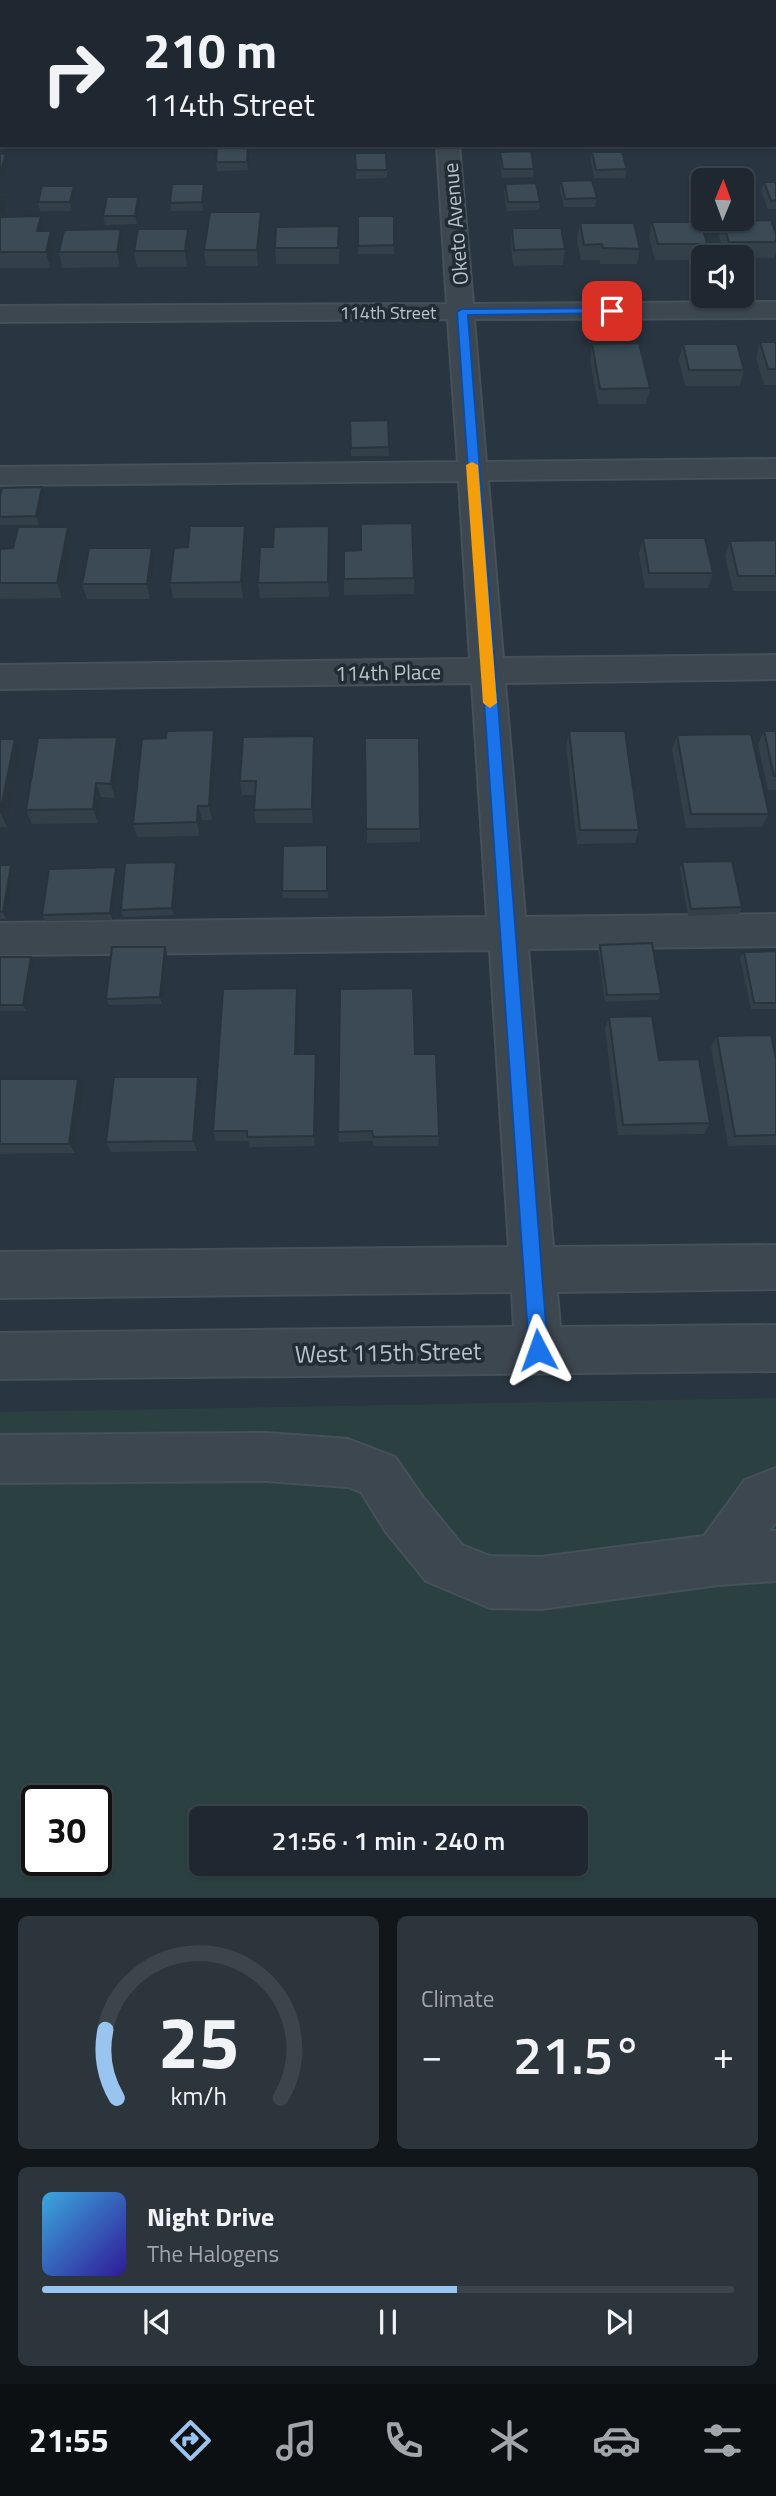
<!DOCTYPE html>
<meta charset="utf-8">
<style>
body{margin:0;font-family:"Titillium Web",sans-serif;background:#2c343c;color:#f1f3f6;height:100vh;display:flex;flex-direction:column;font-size:26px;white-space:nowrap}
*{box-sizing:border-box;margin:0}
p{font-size:23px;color:#a1a6ab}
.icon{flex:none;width:38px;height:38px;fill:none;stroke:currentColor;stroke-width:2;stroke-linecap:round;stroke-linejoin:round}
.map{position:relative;height:1898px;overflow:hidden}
.side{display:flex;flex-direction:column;gap:18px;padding:18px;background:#11161a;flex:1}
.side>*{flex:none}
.hud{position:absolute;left:0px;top:0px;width:777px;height:147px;box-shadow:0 2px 5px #0004,0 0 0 2px #3c444c;background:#1f2830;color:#f1f3f6;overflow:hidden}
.needle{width:46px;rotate:1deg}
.tools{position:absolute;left:691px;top:168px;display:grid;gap:14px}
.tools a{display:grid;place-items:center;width:63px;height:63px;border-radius:10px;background:#1f2830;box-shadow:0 2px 5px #0004,0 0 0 2px #3c444c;font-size:35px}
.speed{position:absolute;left:21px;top:1785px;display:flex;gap:14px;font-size:35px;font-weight:700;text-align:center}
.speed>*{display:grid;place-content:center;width:91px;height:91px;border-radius:50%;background:#1f2830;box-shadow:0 2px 5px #0004,0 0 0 2px #3c444c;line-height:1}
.speed .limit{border:4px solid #111;border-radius:10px;background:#fff;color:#111}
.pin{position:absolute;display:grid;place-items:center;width:60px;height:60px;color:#fff;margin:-30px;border-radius:14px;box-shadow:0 4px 10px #0006}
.me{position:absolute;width:77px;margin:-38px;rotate:356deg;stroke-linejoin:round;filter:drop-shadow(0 0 5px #0008)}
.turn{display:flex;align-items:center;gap:24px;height:147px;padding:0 28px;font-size:32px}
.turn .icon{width:91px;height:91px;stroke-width:2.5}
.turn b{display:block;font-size:49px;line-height:60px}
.big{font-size:52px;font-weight:600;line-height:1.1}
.side .card{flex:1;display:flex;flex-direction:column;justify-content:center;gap:10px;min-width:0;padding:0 24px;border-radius:10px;background:#2c343c}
.side .dial{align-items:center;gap:0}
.dial svg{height:182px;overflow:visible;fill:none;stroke:#3c444c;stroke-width:7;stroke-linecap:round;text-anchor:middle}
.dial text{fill:#f1f3f6;stroke:none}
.song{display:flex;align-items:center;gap:21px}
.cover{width:84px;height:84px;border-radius:10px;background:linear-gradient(135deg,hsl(200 70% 55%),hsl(250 70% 35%))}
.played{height:7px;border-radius:4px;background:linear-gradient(90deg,#99c4ef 60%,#3c444c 60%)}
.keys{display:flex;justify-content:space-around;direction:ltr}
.heat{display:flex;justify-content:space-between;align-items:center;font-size:38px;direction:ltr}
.side .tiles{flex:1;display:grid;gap:18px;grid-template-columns:1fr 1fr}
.card:last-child{grid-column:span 2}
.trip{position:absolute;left:189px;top:1806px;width:399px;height:70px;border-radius:10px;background:#1f2830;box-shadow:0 2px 5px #0004,0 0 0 2px #3c444c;font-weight:600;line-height:70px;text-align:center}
.tabs{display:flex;height:112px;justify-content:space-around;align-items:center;background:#0c1013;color:#a1a6ab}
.tabs .icon{width:49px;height:49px}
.tabs .active{color:#99c4ef}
.tabs b{font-size:32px;color:#f1f3f6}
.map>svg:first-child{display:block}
.green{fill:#2b4141;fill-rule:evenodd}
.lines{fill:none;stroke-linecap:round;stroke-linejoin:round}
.minor-casing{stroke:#465059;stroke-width:4}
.minor{fill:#3d4750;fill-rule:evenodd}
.rail-casing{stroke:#5f6b76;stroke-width:4.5}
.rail{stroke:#212c35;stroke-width:2.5;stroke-dasharray:9;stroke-linecap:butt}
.wall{fill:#334049}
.shaded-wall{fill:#29343c}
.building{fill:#3b4a55;stroke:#29343c;stroke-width:2}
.route{fill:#1a73e8;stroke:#114b97;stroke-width:2}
.slow{fill:#f59e0b}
.labels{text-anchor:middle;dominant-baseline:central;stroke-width:7;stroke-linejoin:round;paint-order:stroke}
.far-street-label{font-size:18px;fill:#bac2ca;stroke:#212c35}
.street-label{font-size:21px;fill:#bac2ca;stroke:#212c35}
.near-street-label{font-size:24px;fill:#bac2ca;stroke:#212c35}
</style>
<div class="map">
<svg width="776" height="1898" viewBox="0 0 776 1898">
<rect width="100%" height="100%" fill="#293540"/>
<path class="green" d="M776 1398V1897H0V1412ZM37 1801H96V1860H37ZM201 1818H576V1864H201Z"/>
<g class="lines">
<g class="minor-casing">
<path id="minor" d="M425 0H445V2H425Z
M775 74H776V86H775Z
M0 77H2V89H0Z
M437 145H459L473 304 776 302V318L474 319 486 462 776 459V477L488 480 503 658 776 655V679L505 683 525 917 776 914V946L528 949 553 1247 776 1245V1289L557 1292 560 1327 776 1325V1371L0 1379V1333L514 1327 512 1292 0 1298V1252L509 1247 490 950 0 955V923L487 917 472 683 0 689V665L470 659 459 481 0 485V467L458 462 448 319 0 322V306L447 304Z
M266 1433 348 1439 395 1457 422 1496 462 1545 490 1556 541 1557 704 1536 745 1480 776 1468V1522L769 1531H776V1581L718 1585 541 1609 490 1608 426 1581 386 1532 361 1492 348 1487 266 1481 0 1483V1435Z"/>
</g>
<use href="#minor" class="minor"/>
<g class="rail-casing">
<path id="rail" d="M69 2 73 0
M90 2 94 0"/>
</g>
<use href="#rail" class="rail"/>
</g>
<path class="wall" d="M0 101H2V134H0Z
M217 145H275V146L248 147V170L217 171 216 162Z
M500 152 534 169 533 177 502 178 500 160Z
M592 152 627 169 625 178H594L591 161Z
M355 153 387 170V178L356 179Z
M561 181 597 198 595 207H564L560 189Z
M694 182H704V209H698L693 191Z
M764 182H776V209H768L761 191Z
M505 184 540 202 539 210 507 211 504 192Z
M205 192 203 211H171L170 203Z
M75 194 72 211H40L38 202Z
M138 197 140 206 137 224 105 225 103 216Z
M0 198 6 206 3 217 44 231H51L55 247 50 268H0Z
M261 212 263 227 258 266H206L204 250Z
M358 216H394V254H358Z
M722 221 776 234V252L774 258 725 257 719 236Z
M652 222 707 244 704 260H655L649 238Z
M580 223 640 249 637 264H600V260H581L577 239Z
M512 228 565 249 563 265 513 266 511 244Z
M121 229 124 245 120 267 62 268 59 252Z
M188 229 190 245 187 267H137L134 251Z
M339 242V264H276L275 248Z
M760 342H776V385H764L756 358Z
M592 344 650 388 646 404H598L590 360Z
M683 344 744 370 740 386H685L679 360Z
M388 420 389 456H351L350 421Z
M45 495 39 525H0V496Z
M643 538 713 573 708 588H645L639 554Z
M776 540V591H733L725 556 730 541Z
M247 541 243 598H173L170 583 188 547Z
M330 541 329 597 260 598 258 583 273 547Z
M72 543 62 598 0 599V549L13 548Z
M152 548 155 564 150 599H87L82 584Z
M361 550 414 578V594L344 595V579Z
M214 730 217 744 212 820H202L200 836 137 837 133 824 166 738Z
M569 731 639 830 635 843 577 844 566 746Z
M764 731H776V790H768L758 745Z
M677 735 769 814 762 827 686 828 672 749Z
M365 738 420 829V842L367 843Z
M0 739 21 753 7 827H0Z
M315 750 313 823H256L254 810 255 795H242L240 781Z
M122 751 115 798 101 797 98 823 32 824 26 810Z
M327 845 328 898H283L282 891Z
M682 862 742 907 739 914 688 916 680 869Z
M0 865H11L15 872 6 919H0Z
M178 869 174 915 123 917 121 910Z
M118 874 113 920 46 921 42 915Z
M600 945 661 994 658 1000 605 1002 598 951Z
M776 951V1009H751L740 958 744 952Z
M167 953 162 1004 109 1005 106 999Z
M0 957H31L35 963 27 1011H0Z
M297 988 298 1000 297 1054 317 1065 315 1146 250 1147 248 1141H216L213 1131Z
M609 1017 659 1060 710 1123 704 1134 618 1135 605 1028Z
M717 1036 776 1059V1145L728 1146 711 1047Z
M415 1054 439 1136 438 1146H373V1141L339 1142 338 1132Z
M0 1079 84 1089 75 1153 0 1154Z
M202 1087 197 1151 111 1152 106 1142Z"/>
<path class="shaded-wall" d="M248 145 249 153 248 170 247 162Z
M6 153 8 162 3 179 1 171Z
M204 184 205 192 203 211 202 202Z
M74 186 75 194 72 211 70 202Z
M138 197 140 206 137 224 135 216Z
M3 198 6 206 1 225 0 210Z
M261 212 263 227 258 266 257 250Z
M41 216 44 232 37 231Z
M121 229 124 245 120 267 117 252Z
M188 229 190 245 187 267 185 251Z
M51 231 55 247 50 268 46 252Z
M42 487 45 495 39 525 36 516Z
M245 526 247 541 243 598 241 582Z
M329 526 330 541 329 597 328 582Z
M68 527 72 543 62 598 57 583Z
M152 548 155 564 150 599 147 584Z
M214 730 217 744 212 820 209 806Z
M314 736 315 750 313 823 312 809Z
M117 737 122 751 115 798 111 784Z
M15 739 21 753 7 827 0 813Z
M96 783 101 797 98 823 93 809Z
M198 806 202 820 200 836 197 822Z
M176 862 178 869 174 915 172 908Z
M11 865 15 872 6 919 3 912Z
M116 867 118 874 113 920 110 913Z
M165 947 167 953 162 1004 160 997Z
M31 957 35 963 27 1011 23 1005Z
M297 988 298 1000 297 1065 295 1054Z
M316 1054 317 1065 315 1146 314 1136Z
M198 1077 202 1087 197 1151 193 1141Z
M78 1079 84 1089 75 1153 69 1144Z"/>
<path class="building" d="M238 0H265V2H238Z
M291 0H318V2H291Z
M355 0H381V2H355Z
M775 97H776V129H775Z
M0 101H2V119H0Z
M217 145H248L247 162H216Z
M531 151 534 169H503L500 152Z
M592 152H622L627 169 596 170Z
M6 153 1 171H0V154Z
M355 153H386L387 170H356Z
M592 180 597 198 565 199 561 181Z
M694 182H704V201H700Z
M764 182H776V200L771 201Z
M536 183 540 202H508L505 184Z
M172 184H204L202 202 170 203Z
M42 186H74L70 202H38Z
M107 197H138L135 216H103Z
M0 198H3L0 210Z
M210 212H261L257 250H204Z
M41 216 37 231H51L46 252H0V217Z
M358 216H394V245L358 246Z
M771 220 776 234V242H729L722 221Z
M652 222H701L707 244H658Z
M580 223H634L640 249 603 248 602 244 584 245Z
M339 226 338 248H275L276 227Z
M512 228H561L565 249 514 250Z
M121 229 117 252H59L64 230Z
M138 229H188L185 251H134Z
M760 342H776V369H768Z
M639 343 650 388 600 389 592 344Z
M683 344H737L744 370H689Z
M388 420 389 447 351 448 350 421Z
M42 487 36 516 0 517V496L2 488Z
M412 523 414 578 344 579V551L361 550V524Z
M190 526H245L241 582 170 583 174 548 188 547Z
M329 526 328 582 258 583 260 547H273L274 527Z
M18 527H68L57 583H0V549L13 548Z
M643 538H705L713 573H649Z
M776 540V576H738L730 541Z
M89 548H152L147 584H82Z
M214 730 209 806H198L197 822 133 824 142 739 166 738 167 731Z
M569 731H625L639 830H580Z
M764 731H776V776H774Z
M751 734 769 814H691L677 735Z
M314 736 312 809 254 810 256 781H240L243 737Z
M117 737 111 784 96 783 93 809 26 810 38 738Z
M365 738H419L420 829H366Z
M0 739H15L0 813Z
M327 845V891H282L283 846Z
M732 861 742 907 691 909 682 862Z
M176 862 172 908 121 910 125 863Z
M0 865H11L3 912H0Z
M116 867 110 913 42 915 49 869Z
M652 943 661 994 607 995 600 945Z
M112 947H165L160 997 106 999Z
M776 951V1003H754L744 952Z
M0 957H31L23 1005H0Z
M297 988 295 1054H316L314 1136 247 1137V1131H213L223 989Z
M413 988 415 1054H436L439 1136 373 1137 372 1131 338 1132 340 989Z
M652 1016 659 1060 699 1059 710 1123 623 1125 609 1017Z
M771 1035 776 1059V1135L735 1136 717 1036Z
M114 1077H198L193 1141 106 1142Z
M0 1079H78L69 1144H0Z"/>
<path class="route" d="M612 308 617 311 616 313 468 315 548 1350 545 1357 538 1360 532 1357 529 1350 457 312 462 309Z"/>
<path class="slow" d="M472 462 478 465 497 703 490 708 483 703 466 465Z"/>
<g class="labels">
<g class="far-street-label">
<text x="388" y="312">114th Street</text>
</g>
<g class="street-label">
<text transform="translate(455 224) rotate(-95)">Oketo Avenue</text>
<text transform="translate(388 672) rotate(-1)">114th Place</text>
</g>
<g class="near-street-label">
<text transform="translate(388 1352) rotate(-1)">West 115th Street</text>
</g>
</g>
</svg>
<div class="tools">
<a><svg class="needle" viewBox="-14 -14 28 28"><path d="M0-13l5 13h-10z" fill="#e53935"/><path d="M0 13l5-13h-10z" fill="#a1a6ab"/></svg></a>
<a><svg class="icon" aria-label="sound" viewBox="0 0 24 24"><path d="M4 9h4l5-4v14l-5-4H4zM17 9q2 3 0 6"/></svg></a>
</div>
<div class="speed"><div class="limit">30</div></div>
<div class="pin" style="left:612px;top:311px;background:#d93025"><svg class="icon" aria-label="arrive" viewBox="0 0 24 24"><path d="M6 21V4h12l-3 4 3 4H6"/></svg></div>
<svg class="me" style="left:538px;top:1350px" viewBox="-20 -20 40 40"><path d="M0-17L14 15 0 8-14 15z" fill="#1a73e8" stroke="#fff" stroke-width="4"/></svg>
<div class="trip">21:56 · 1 min · 240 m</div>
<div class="hud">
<div class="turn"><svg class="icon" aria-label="right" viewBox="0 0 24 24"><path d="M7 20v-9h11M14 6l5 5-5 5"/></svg><div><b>210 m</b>114th Street</div></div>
</div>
</div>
<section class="side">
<div class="tiles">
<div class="card dial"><svg viewBox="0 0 100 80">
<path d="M14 69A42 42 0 1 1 86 69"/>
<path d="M14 69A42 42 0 0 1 9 39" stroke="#99c4ef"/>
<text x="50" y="56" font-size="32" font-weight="700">25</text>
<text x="50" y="72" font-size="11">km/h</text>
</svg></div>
<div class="card"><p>Climate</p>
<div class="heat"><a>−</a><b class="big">21.5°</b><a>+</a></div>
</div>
<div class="card">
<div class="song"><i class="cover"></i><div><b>Night Drive</b><p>The Halogens</p></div></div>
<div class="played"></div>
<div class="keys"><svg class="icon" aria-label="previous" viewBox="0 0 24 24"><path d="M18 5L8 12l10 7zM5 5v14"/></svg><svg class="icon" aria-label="pause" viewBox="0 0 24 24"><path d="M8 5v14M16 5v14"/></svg><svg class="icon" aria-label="next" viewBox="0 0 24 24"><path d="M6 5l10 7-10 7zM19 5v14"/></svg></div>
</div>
</div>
</section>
<nav class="tabs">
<b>21:55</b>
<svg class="icon active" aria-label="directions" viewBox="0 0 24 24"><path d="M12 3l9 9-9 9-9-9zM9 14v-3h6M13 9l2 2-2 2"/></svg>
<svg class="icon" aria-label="music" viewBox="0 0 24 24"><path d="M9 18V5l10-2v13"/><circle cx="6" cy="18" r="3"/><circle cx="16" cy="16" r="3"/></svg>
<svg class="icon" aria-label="phone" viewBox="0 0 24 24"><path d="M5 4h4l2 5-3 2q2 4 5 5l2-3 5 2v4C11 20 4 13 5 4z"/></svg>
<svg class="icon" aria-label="climate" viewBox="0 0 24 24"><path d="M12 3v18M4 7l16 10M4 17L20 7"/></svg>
<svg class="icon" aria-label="car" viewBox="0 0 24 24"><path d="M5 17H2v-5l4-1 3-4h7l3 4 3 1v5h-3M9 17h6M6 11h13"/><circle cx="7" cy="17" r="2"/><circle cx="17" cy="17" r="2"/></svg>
<svg class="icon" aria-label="filters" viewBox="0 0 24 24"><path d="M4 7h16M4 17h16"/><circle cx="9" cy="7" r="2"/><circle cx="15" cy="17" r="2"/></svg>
</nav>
